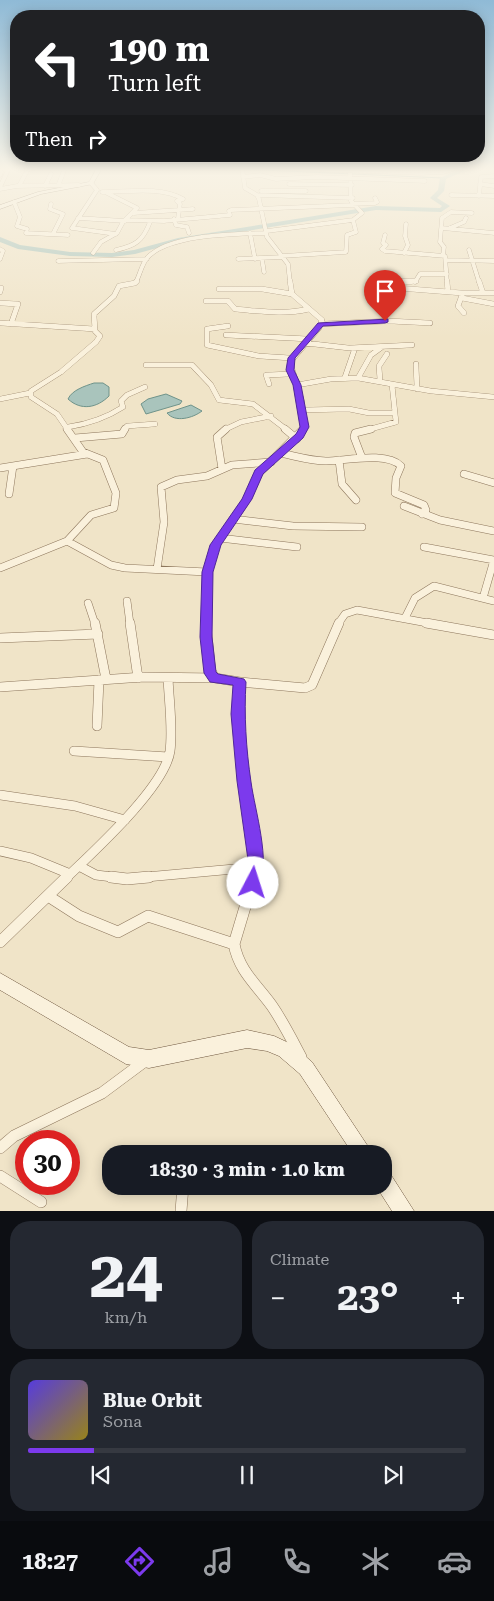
<!DOCTYPE html>
<meta charset="utf-8">
<style>
body{margin:0;font-family:"Roboto Serif",serif;background:#242831;color:#f1f3f6;height:100vh;display:flex;flex-direction:column;font-size:19px;white-space:nowrap}
*{box-sizing:border-box;margin:0}
p{font-size:16px;color:#9ea1a6}
.icon{flex:none;width:28px;height:28px;fill:none;stroke:currentColor;stroke-width:2;stroke-linecap:round;stroke-linejoin:round}
.map{position:relative;height:1211px;overflow:hidden}
.drawer{display:flex;flex-direction:column;gap:10px;padding:10px;background:#0d0f14;flex:1}
.drawer>*{flex:none}
.banner{position:absolute;left:10px;top:10px;width:475px;height:152px;border-radius:20px;box-shadow:0 2px 12px #0003;background:#202124;color:#fff;overflow:hidden}
.speed{position:absolute;left:15px;top:1130px;display:flex;gap:10px;font-size:25px;font-weight:700;text-align:center}
.speed>*{display:grid;place-content:center;width:65px;height:65px;border-radius:50%;background:#171b24;box-shadow:0 2px 12px #0003;line-height:1}
.speed .limit{border:8px solid #d22;background:#fff;color:#111}
.pin{position:absolute;display:grid;place-items:center;width:42px;height:42px;color:#fff;margin:-51px -21px;border-radius:50% 50% 50% 0;rotate:-45deg;box-shadow:0 0 5px #0007}
.pin .icon{rotate:45deg}
.me{position:absolute;width:55px;margin:-28px;rotate:5deg;stroke-linejoin:round;filter:drop-shadow(0 0 4px #0008)}
.turn{display:flex;align-items:center;gap:18px;height:105px;padding:0 15px;font-size:22px}
.turn .icon{width:65px;height:65px;stroke-width:2.5}
.turn b{display:block;font-size:35px;line-height:42px}
.then{display:flex;align-items:center;height:48px;padding:0 15px;background:#0003;gap:10px;font-size:19px}
.big{font-size:38px;font-weight:700;line-height:1.1}
.drawer .card{flex:1;display:flex;flex-direction:column;justify-content:center;gap:8px;min-width:0;padding:0 18px;border-radius:20px;background:#242831}
.drawer .dial{align-items:center;gap:0}
.dial b{font-size:65px;line-height:1}
.song{display:flex;align-items:center;gap:15px}
.cover{width:60px;height:60px;border-radius:8px;background:linear-gradient(135deg,hsl(250 70% 55%),hsl(50 70% 35%))}
.played{height:5px;border-radius:2px;background:linear-gradient(90deg,#7c3aed 15%,#363941 15%)}
.keys{display:flex;justify-content:space-around;direction:ltr}
.heat{display:flex;justify-content:space-between;align-items:center;font-size:28px;direction:ltr}
.drawer .tiles{flex:1;display:grid;gap:10px;grid-template-columns:1fr 1fr}
.card:last-child{grid-column:span 2}
.trip{position:absolute;left:102px;top:1145px;width:290px;height:50px;border-radius:20px;background:#171b24;box-shadow:0 2px 12px #0003;font-weight:700;line-height:50px;text-align:center}
.dock{display:flex;height:80px;justify-content:space-around;align-items:center;background:#090b0e;color:#9ea1a6}
.dock .icon{width:35px;height:35px}
.dock .current{color:#7c3aed}
.dock b{font-size:22px;color:#f1f3f6}
.map>svg:first-child{display:block}
.water{fill:#a9c4bc;stroke:#6f938a}
.lines{fill:none;stroke-linecap:round;stroke-linejoin:round}
.stream{stroke:#6f938a;stroke-width:1}
.river{fill:#a9c4bc;fill-rule:evenodd}
.street-far4-casing{stroke:#8d765c;stroke-width:4.5}
.street-far3-casing{stroke:#8d765c;stroke-width:5.5}
.street-far2-casing{stroke:#8d765c;stroke-width:8}
.street-far1-casing{stroke:#8d765c;stroke-width:10}
.street-casing{stroke:#8d765c;stroke-width:12}
.secondary-casing{stroke:#6f573f;stroke-width:1}
.street-far4{stroke:#faf1dc;stroke-width:4}
.street-far3{stroke:#faf1dc;stroke-width:5}
.street-far2{stroke:#faf1dc;stroke-width:7}
.street-far1{stroke:#faf1dc;stroke-width:9}
.street{stroke:#faf1dc;stroke-width:11}
.secondary{fill:#faf1dc;fill-rule:evenodd}
.route{fill:#7c3aed;stroke:#51269a}
</style>
<div class="map">
<svg width="494" height="1211" viewBox="0 0 494 1211">
<rect width="100%" height="100%" fill="#f0e4c8"/>
<path class="water" d="M94 383H103L109 387V396C97 408 81 411 68 399 72 390 85 386 94 383Z
M166 394 182 401 180 404 146 414 141 404 148 399Z
M191 405 202 411C193 418 175 423 167 413Z"/>
<g class="lines">
<path class="stream" d="M218 168 443 178"/>
<path class="river" d="M462 168H471L446 179 444 191 437 198 450 206 441 212 376 210 179 242 135 254 112 257 70 256 18 249 0 242V237L20 245 70 252 112 253 134 250 178 238 376 206 440 208 442 206 430 198 438 190 440 178Z"/>
<g class="street-far4-casing">
<path id="street-far4" d="M242 168 245 188 257 195 259 199 267 237 288 264 290 282
M274 168 421 173 443 172 456 168
M0 175 1 172
M243 177 260 175 276 179 317 177 425 181
M91 183 97 190 72 228 116 234
M289 184 352 185
M480 184 494 186
M19 186 27 171
M45 186 51 174
M58 186 65 168
M0 187 9 168
M0 189 17 186 79 185
M261 191H306
M102 192C128 192 160 186 183 199L177 201 180 204 178 218
M257 195 353 198
M451 195 494 196
M479 196 481 177 494 176
M14 202 20 217 17 226 27 229 26 233 68 235
M51 204 50 209 63 214 53 234
M352 204 375 203 377 202 375 198
M134 213 193 209
M78 218 125 221
M174 219 176 225 187 227 189 233
M127 220 164 221 230 215 229 211 231 210 353 205
M442 228 494 233
M450 228 464 222 466 218
M267 231 353 220
M250 233 255 259
M385 235 383 243 386 245 382 249 385 251 445 256 447 282
M0 249 3 251 0 259
M116 250C135 246 143 241 150 222
M469 250 479 282
M93 253 101 242 117 233 123 222 137 208 107 193
M404 253 408 245 405 236 406 224
M282 256 346 252 347 235 356 232 353 220 362 213 351 201 350 173
M443 256 444 247 440 242 442 218 451 212 472 213
M238 259 283 257
M262 259 264 272
M446 260 494 261
M58 261 147 259
M136 282C140 274 142 264 147 258 168 234 236 234 266 233
M389 282H412
M415 282 420 274H447"/>
</g>
<g class="street-far3-casing">
<path id="street-far3" d="M290 281 292 294 322 320 319 328 290 362 302 402 303 430
M447 281 448 292
M479 281 483 293
M385 287 462 293H494
M219 289H262L292 294
M0 292 1 288
M462 295 458 306 464 313
M462 298 494 304
M206 301H228L235 309C260 311 284 315 309 309
M0 303 18 304 11 324
M374 305 377 295 390 281H416
M0 323 95 329
M321 324 389 321 430 323
M228 326 207 329V345L259 356 291 358
M226 335 309 339
M305 343 349 348 412 345
M416 364 417 389
M146 365H192L211 385 219 400 253 404 287 430
M345 377 355 348
M358 378 371 355 382 347
M380 381 379 366 387 354
M269 384 266 375 292 374
M297 385 331 379 358 378 431 391 494 397
M0 399 30 393
M301 410 349 409 369 413H395
M68 427C88 424 106 418 123 407L121 401 127 395 145 387
M68 430 57 414 31 397V391L61 372 96 342 100 336 95 331 94 314 114 296 119 286 135 283 137 281
M125 430 127 426 155 424
M224 430 241 422 271 416
M367 430 396 422 392 385"/>
</g>
<g class="street-far2-casing">
<path id="street-far2" d="M285 429 297 439
M75 438 122 434 125 429
M280 453C295 456 311 461 326 461 345 461 386 451 401 466L396 478 395 493 424 505 426 510 422 514
M362 458 354 437 355 433 371 429
M339 460 342 484 356 500
M0 468 87 454
M222 469 217 437 226 429
M464 474 494 483
M9 494 13 466
M404 506 440 520 494 531
M233 519 293 526 362 527
M220 538 297 547
M67 541 91 515 114 508 116 493 103 460 83 452 67 429
M424 547 494 560
M0 568 67 541 111 565 125 568 207 572 206 624
M157 569 164 522 161 487 177 480 207 476 232 465 271 462
M207 572 216 545 247 499 259 473 303 429
M483 598 494 560
M127 601 130 624
M88 603 95 624
M405 618 415 598 434 586 494 601
M338 624 345 614 357 610 433 624"/>
</g>
<g class="street-far1-casing">
<path id="street-far1" d="M95 623 106 679
M130 623 138 678
M206 623 211 671 215 678 240 682
M426 623 494 635
M0 638 98 634
M0 687 143 677 215 678
M97 726 99 680
M74 751 168 757
M0 795 75 806 125 820
M0 851 31 858 70 874
M79 866 96 875 121 878
M66 878C93 852 165 787 170 751 173 728 169 701 168 678
M135 878 257 867
M254 878 257 867 237 714 240 682 305 688 312 685 339 623"/>
</g>
<g class="street-casing">
<path id="street" d="M111 877 127 879 149 877
M254 877 234 944C239 971 257 985 272 1006 283 1022 292 1040 301 1057
M48 896 79 916 118 932 148 916 234 944
M0 942 67 877
M0 1148 14 1136 102 1093 145 1061
M0 1176 41 1202
M181 1211 183 1186"/>
</g>
<g class="secondary-casing">
<path id="secondary" d="M97 168H102L93 184 41 194 0 209V205L38 192 89 182Z
M0 973 129 1047 149 1050 247 1030 274 1036 291 1044 312 1062 373 1154H353L300 1074 279 1056 267 1051 247 1048 149 1068 126 1064 0 990Z
M384 1172 391 1175 414 1211H392L376 1186H384Z"/>
</g>
<use href="#street-far4" class="street-far4"/>
<use href="#street-far3" class="street-far3"/>
<use href="#street-far2" class="street-far2"/>
<use href="#street-far1" class="street-far1"/>
<use href="#street" class="street"/>
<use href="#secondary" class="secondary"/>
</g>
<linearGradient id="sky" x2="0" y2="1"><stop stop-color="#8fbad6"/><stop offset="0.5" stop-color="#f8f3e6"/><stop offset="1" stop-color="#f8f3e6" stop-opacity="0"/></linearGradient>
<rect width="494" height="338" fill="url(#sky)"/>
<path class="route" d="M388 319V322L385 323 323 326 295 358 294 370 301 385 309 427 303 438 263 474 252 499 221 545 213 572 212 637 216 672 218 674 244 679 246 682C244 715 246 748 251 782 255 811 271 861 259 888L253 890 248 888 246 883 249 867 237 781 231 714 233 685 210 682 204 673 200 637 202 572 210 545 242 499 255 470 296 434 300 427 293 385 286 370 288 358 318 323Z"/>
</svg>
<div class="speed"><div class="limit">30</div></div>
<div class="pin" style="left:385px;top:321px;background:#d93025"><svg class="icon" aria-label="arrive" viewBox="0 0 24 24"><path d="M6 21V4h12l-3 4 3 4H6"/></svg></div>
<svg class="me" style="left:253px;top:883px" viewBox="-20 -20 40 40"><circle r="19" fill="#fff"/><path d="M0-13L10 11 0 6-10 11z" fill="#7c3aed"/></svg>
<div class="trip">18:30 · 3 min · 1.0 km</div>
<div class="banner">
<div class="turn"><svg class="icon" aria-label="left" viewBox="0 0 24 24"><path d="M17 20v-9H6M10 6l-5 5 5 5"/></svg><div><b>190 m</b>Turn left</div></div>
<div class="then">Then<svg class="icon" aria-label="right" viewBox="0 0 24 24"><path d="M7 20v-9h11M14 6l5 5-5 5"/></svg></div>
</div>
</div>
<section class="drawer">
<div class="tiles">
<div class="card dial"><b>24</b><p>km/h</p></div>
<div class="card"><p>Climate</p>
<div class="heat"><a>−</a><b class="big">23°</b><a>+</a></div>
</div>
<div class="card">
<div class="song"><i class="cover"></i><div><b>Blue Orbit</b><p>Sona</p></div></div>
<div class="played"></div>
<div class="keys"><svg class="icon" aria-label="previous" viewBox="0 0 24 24"><path d="M18 5L8 12l10 7zM5 5v14"/></svg><svg class="icon" aria-label="pause" viewBox="0 0 24 24"><path d="M8 5v14M16 5v14"/></svg><svg class="icon" aria-label="next" viewBox="0 0 24 24"><path d="M6 5l10 7-10 7zM19 5v14"/></svg></div>
</div>
</div>
</section>
<nav class="dock">
<b>18:27</b>
<svg class="icon current" aria-label="directions" viewBox="0 0 24 24"><path d="M12 3l9 9-9 9-9-9zM9 14v-3h6M13 9l2 2-2 2"/></svg>
<svg class="icon" aria-label="music" viewBox="0 0 24 24"><path d="M9 18V5l10-2v13"/><circle cx="6" cy="18" r="3"/><circle cx="16" cy="16" r="3"/></svg>
<svg class="icon" aria-label="phone" viewBox="0 0 24 24"><path d="M5 4h4l2 5-3 2q2 4 5 5l2-3 5 2v4C11 20 4 13 5 4z"/></svg>
<svg class="icon" aria-label="climate" viewBox="0 0 24 24"><path d="M12 3v18M4 7l16 10M4 17L20 7"/></svg>
<svg class="icon" aria-label="car" viewBox="0 0 24 24"><path d="M5 17H2v-5l4-1 3-4h7l3 4 3 1v5h-3M9 17h6M6 11h13"/><circle cx="7" cy="17" r="2"/><circle cx="17" cy="17" r="2"/></svg>
</nav>
